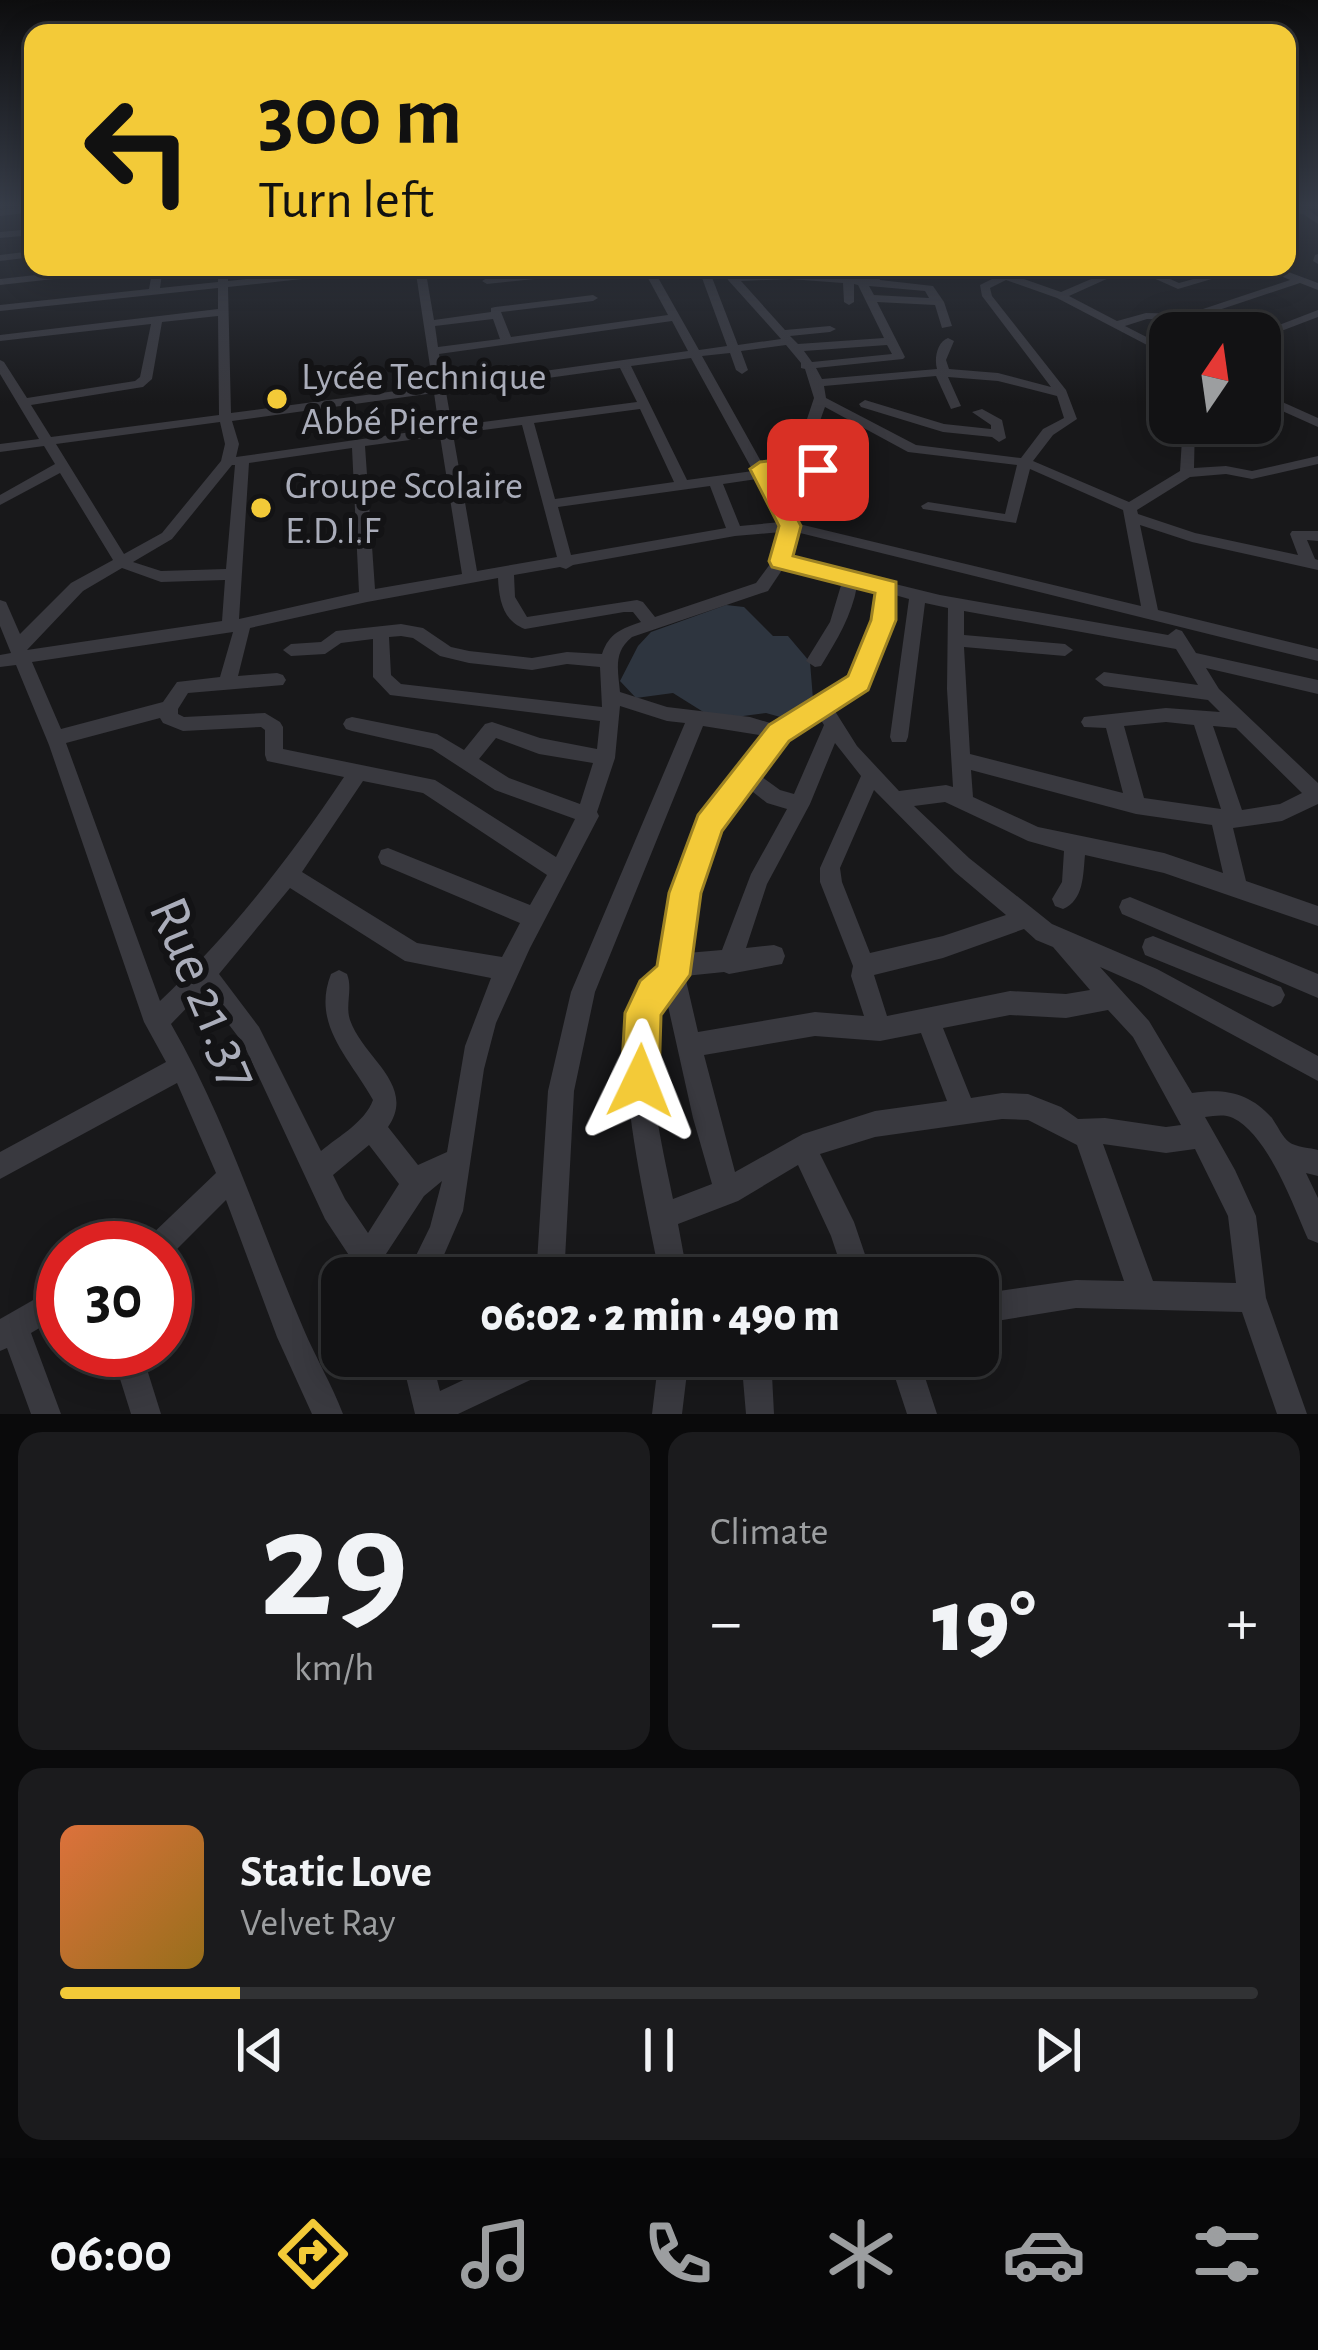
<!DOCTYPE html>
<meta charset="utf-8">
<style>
body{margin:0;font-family:"Alegreya Sans",sans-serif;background:#1b1b1d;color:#f1f3f6;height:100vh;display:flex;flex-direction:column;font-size:45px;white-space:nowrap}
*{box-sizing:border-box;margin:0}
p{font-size:39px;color:#9c9ea0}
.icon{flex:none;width:66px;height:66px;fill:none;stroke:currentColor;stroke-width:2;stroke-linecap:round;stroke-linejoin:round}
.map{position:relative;height:1414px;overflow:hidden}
.side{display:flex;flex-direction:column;gap:18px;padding:18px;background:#0a0a0b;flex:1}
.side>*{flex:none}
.top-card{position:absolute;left:24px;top:24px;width:1272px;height:252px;border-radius:24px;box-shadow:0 6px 30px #0003,0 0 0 3px #313234;background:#f3ca38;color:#111;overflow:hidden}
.needle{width:78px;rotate:13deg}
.buttons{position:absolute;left:1149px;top:312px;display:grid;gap:24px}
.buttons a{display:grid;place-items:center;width:132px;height:132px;border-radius:24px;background:#121214;box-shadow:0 6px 30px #0003,0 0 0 3px #313234;font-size:60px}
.speed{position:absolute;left:36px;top:1221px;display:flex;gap:24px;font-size:60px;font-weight:700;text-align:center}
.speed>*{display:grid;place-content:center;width:156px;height:156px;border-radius:50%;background:#121214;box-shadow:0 6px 30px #0003,0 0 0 3px #313234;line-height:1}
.speed .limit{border:18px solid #d22;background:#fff;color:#111}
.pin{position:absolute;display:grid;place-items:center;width:102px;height:102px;color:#fff;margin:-51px;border-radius:24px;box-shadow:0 6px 18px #0006}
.me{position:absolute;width:132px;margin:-66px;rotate:2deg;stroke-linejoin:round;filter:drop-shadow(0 0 9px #0008)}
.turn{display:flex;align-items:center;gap:42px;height:252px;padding:0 36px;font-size:54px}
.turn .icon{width:156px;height:156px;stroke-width:2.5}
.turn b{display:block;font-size:84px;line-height:102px}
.big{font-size:90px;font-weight:800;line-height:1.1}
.side .widget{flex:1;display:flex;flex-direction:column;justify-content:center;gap:18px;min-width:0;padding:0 42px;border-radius:24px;background:#1b1b1d}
.side .dial{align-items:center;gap:0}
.dial b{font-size:156px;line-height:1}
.song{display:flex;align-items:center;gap:36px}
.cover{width:144px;height:144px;border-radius:18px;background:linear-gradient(135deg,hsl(20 70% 55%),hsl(40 70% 35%))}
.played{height:12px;border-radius:6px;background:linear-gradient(90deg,#f3ca38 15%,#313234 15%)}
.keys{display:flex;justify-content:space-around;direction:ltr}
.heat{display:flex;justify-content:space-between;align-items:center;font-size:66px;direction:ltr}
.side .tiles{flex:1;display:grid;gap:18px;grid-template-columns:1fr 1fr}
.widget:last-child{grid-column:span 2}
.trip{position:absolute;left:321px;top:1257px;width:678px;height:120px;border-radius:24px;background:#121214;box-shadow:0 6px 30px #0003,0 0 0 3px #313234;font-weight:800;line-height:120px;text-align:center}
.dock{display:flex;height:192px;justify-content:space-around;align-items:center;background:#070708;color:#9c9ea0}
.dock .icon{width:84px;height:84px}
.dock .on{color:#f3ca38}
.dock b{font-size:54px;color:#f1f3f6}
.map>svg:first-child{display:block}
.water{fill:#2e353f}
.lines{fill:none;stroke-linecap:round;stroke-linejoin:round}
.minor{fill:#39393f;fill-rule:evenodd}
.route{fill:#f3ca38;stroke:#9e8324;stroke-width:3}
.poi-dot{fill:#f3ca38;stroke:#131315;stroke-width:4.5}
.labels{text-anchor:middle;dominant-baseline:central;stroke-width:12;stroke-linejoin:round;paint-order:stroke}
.far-poi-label{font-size:39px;fill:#aaadba;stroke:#131315;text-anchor:start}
.near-street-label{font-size:57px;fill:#aaadba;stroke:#131315}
</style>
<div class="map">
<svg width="1318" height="1414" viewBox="0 0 1318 1414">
<rect width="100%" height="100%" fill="#18181a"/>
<path class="water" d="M726 605 744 607 773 636H788L810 662 813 699 791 720 766 713 728 718 705 713 673 693 636 698 620 681 638 646 651 632Z"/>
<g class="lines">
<path class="minor" d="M33 206V212L0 216V210Z
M1287 206 1309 210 1318 217V224L1303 214 1287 212Z
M33 229V235L0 238V232Z
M33 251V257L0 261V255Z
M1318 254V264L1313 261 1315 255Z
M107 267H139L134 270 0 285V279Z
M153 267H163L160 288 218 282V267H228V281L357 267H390L385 270 228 287 231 413 433 386 415 267H425L434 320 491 312V308L495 307 593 295 598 298 593 301 501 312 511 337 668 315 642 267H652L699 350 727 346 698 267H708L738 345 781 339 728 280 723 267H733L737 275 789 273 843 277V267H853V278L869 279 867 267H877L880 280 933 286 944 302 952 326 942 328 935 305 877 302 905 357 903 359 816 368 822 379 937 369C934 359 937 342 948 338L954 341 946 360 949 369 998 373 1051 387 982 296 980 285 996 277 973 267H988L1011 275 1027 267H1039L1021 278 1061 292 1119 267H1199L1159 274 1179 283 1236 267H1252L1178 289 1131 268 1069 296 1117 321 1146 313 1188 314 1290 280 1261 267H1275L1318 283V290L1300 283 1189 320 1147 319 1125 326 1170 349V357L1057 298 1006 280 990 288 992 296 1066 390 1077 419 1053 435 1033 461 1129 502 1180 471 1183 423H1195L1194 468 1226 466 1252 471 1318 456V464L1252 479 1226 474 1190 477 1137 510 1138 514 1195 533 1298 555 1290 534 1292 531H1318V541L1307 540 1315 559 1318 560V570L1192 542 1140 525 1158 610 1318 649V661L796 532 789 558 940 595 1168 635 1176 629 1182 631 1196 653 1318 680V694L1206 668 1219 689 1318 783V804L1282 821 1233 828 1246 881 1318 906V926L1164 873 1085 855C1083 875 1084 900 1063 909L1055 906 1052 899 1062 882 1064 851 1028 841 945 802 914 806 969 858 1052 924 1157 969 1318 1056V1081L1141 985 1100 967 1149 1021 1192 1093C1224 1088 1249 1092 1272 1118 1277 1125 1283 1138 1289 1142 1295 1147 1311 1148 1318 1150V1176L1306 1173 1318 1198V1243L1308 1239C1293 1205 1268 1135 1233 1118 1224 1114 1215 1116 1205 1117L1235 1170 1256 1216 1266 1298 1307 1414H1277L1242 1312 1076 1308 978 1324V1294L1076 1280 1124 1281 1077 1145 1028 1120 1002 1119 875 1137 820 1154 854 1222 873 1278H845L831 1236 798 1165 738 1201 678 1224 688 1278H660C648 1211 613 1074 632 1012 638 990 659 978 664 959 674 914 677 857 703 817 721 788 745 763 766 736L703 726 595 992 574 1091 564 1278H536L548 1091 571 992 685 723 667 721 620 706 615 758 597 812 599 816 530 948 496 1023 484 1069 463 1211 434 1278H405L430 1227 442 1181 424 1196 384 1257 394 1278H364L325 1219 243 1043 203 991 171 1024C227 1121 260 1228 304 1330 316 1358 332 1385 343 1414H312L277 1337 226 1200 168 1258 165 1259V1248H144L148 1238 216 1173 177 1083 0 1179V1152L166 1062 144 1022 49 745 16 665 0 667V655L11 653 0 626V600L6 602 20 634 71 583 113 560 60 473 0 505V495L55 464 44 446 0 452V444L39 439 0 374V360L4 362 27 398 135 381 140 377 151 324 0 341V335L218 309V288L0 311V305L149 289ZM789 279 843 283 844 302 849 305 854 302V284L858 285 884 338 798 344 790 336 830 332 836 329 830 326 785 330 741 281ZM869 286 925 291 929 298 874 295ZM218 316 219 415 51 437 31 405 143 387 152 379 162 322ZM493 319 500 339 438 347 435 326ZM672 321 688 351 444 385 439 354ZM786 345 801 363V368L805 369 814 398 802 434 801 459 763 465 702 356 730 353 736 370 742 374 748 370 741 351ZM887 345 892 354 812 362 804 351ZM691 358 753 471 687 480 631 366ZM620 368 637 402 452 426 446 392ZM936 376 951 409 961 406 948 377 998 381 1057 396 1064 418 1043 429 1021 458 916 445 826 398 824 386ZM434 393 439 428 236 457 239 444 232 421ZM825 407 908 452 1017 465 1005 514 928 502 921 506 923 509 1016 523 1030 469 1123 510 1141 606 795 523 769 472 805 467 814 478 823 505H833L835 502C821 452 804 463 825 407ZM640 409 674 482 555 499 534 423ZM220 422 225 444 221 461 162 533 124 554 56 444ZM522 425 557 557 477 571 453 434ZM440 436 462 574 375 589 365 446ZM352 448 359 592 239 619 249 463ZM232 465H235L226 569 161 571 133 562 172 539ZM757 479 781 522 740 526 723 484ZM710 486 726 528 571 555 558 507ZM781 532 773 560 756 583 655 617 643 602 637 600 527 617 515 597 514 575 560 567 566 569 573 565 735 536ZM784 567 842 582 830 622 806 661 815 667 821 666C837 640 852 615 857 586L879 591 875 620 852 679 777 725 750 717 667 707 620 692C618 670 613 652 632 637L768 591ZM122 568 161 582 225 580 222 621 27 650 83 591ZM498 578C499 600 503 621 525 629L624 612H633L641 622C621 629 609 633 602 654L567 652 532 658 469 651 451 647 423 628 401 624 336 631 321 642 291 644 283 650 291 656 325 654 341 643 373 639V677L390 695 600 721 597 749 540 738 492 722 485 724 464 750 437 734 352 717 346 719 343 724 346 729 352 731 432 749 495 790 575 819 556 857 435 780 283 749V727L280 722 265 713 184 717 178 714V709L188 693 283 685 286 680 283 675 277 673 238 676 250 628 367 602ZM895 595 909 599 890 737 892 742H906L908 737 925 603 948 608 947 689 953 787 946 785 899 791 857 746 833 708 865 688 891 620ZM964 611 1176 649 1198 685 1104 672 1095 679 1104 686 1208 700 1220 712 1166 708 1084 717 1081 722 1084 727 1106 728 1123 793 970 754 964 647 1065 656 1073 650 1065 644 964 635ZM233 632 220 677 177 682 163 702 61 729 32 662ZM401 636 413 638 440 656 469 663 532 670 567 664 600 667 602 707 401 684 391 675 389 637ZM819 717 824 725 794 794 780 790 758 774 786 738ZM160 718 163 723 183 731 261 727 265 730V755L267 761 344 777C290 858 230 934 160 1001L66 743ZM1166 722 1194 725 1221 809 1144 798 1124 726ZM1213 726 1236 728 1302 793 1280 804 1242 810ZM496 738 539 754 593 763 580 804 509 778 479 759ZM835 743 861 776 820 868V882L853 966 851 976 864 1016 815 1012 698 1032 685 976 724 972 729 974 782 964 785 956 782 948 774 945 746 948 767 884 810 804ZM971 770 1136 814 1212 825 1223 873 1164 853 1038 827 973 797ZM363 781 423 793 547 875 530 905 388 848 381 850 378 857 381 864 520 923 502 957 417 943 302 872ZM748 788 767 803 787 809 751 874 722 950 687 953 696 893 718 828ZM874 790 955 872 1006 915 943 936 870 953 842 882 840 868ZM290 888 405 961 491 978 465 1046 447 1152 418 1165 388 1127C417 1085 363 1058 350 1020 345 1004 353 989 347 974L339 970 331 974C311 1025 350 1058 373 1100 365 1122 339 1136 321 1151L259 1027 219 974ZM1024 929 1036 940 1053 947 1090 990 1066 994 1010 991 887 1016 874 975 943 958ZM666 997 693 1118 712 1184 673 1199C664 1152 633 1034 666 997ZM1108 1010 1133 1037 1181 1125 1166 1127 1105 1118 1078 1119 1061 1107 1028 1094 1002 1093 971 1098 943 1028 1010 1015 1066 1018ZM921 1033 947 1101 875 1111 803 1134 735 1172 704 1055 815 1036 880 1041ZM1103 1144 1166 1153 1195 1149 1228 1216 1236 1283 1153 1281ZM369 1145 399 1184 368 1233 345 1199 333 1175Z
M593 267H627L622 270 487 284 482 281 487 278Z
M1318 310V317L1260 339 1258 333Z
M1260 392 1318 418V427L1260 401Z
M865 400 944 424 991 429V425L972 412 982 409 1002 420 1006 438 999 442 992 437 943 432 861 407 859 404Z
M1130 897 1318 974V998L1122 914 1119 907 1122 900Z
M1153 936 1281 987 1285 995 1281 1003 1273 1007 1145 955 1142 947 1145 939Z
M63 1283V1314L31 1333 61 1414H31L7 1348 0 1351V1319Z
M111 1350H141L161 1414H131Z
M401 1356H431L440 1391 514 1356H562L558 1367 458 1414H415Z
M659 1356H689L682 1414H652Z
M741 1356H771L774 1414H746Z
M888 1356H918L937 1414H907Z"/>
</g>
<linearGradient id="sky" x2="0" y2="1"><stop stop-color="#0d0d0e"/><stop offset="0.51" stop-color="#373d49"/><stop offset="1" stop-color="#373d49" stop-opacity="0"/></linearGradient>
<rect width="1318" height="403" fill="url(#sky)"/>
<path class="route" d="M808 456 825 465V474H810L803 469 773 473 801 526 793 556 896 582V620L868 690 789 741 722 831 701 893 690 975 661 1015 659 1081 653 1094 640 1100 627 1094 621 1081 625 1013 640 981 657 966 669 893 698 815 769 725 848 676 871 620 875 593 772 567 769 561 779 526 750 469 760 462Z"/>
<g class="poi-dot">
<circle cx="277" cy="399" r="12"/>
<circle cx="261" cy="508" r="12"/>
</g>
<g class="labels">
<g class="far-poi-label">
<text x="301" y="377">Lycée Technique<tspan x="301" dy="45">Abbé Pierre</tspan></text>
<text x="285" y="486">Groupe Scolaire<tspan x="285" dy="45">E.D.I.F</tspan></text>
</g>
<g class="near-street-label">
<text transform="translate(204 993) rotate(67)">Rue 21.37</text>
</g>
</g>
</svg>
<div class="buttons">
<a><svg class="needle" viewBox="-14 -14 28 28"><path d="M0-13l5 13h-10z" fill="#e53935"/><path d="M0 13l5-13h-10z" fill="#9c9ea0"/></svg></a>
</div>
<div class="speed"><div class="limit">30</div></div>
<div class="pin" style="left:818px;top:470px;background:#d93025"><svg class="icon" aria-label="arrive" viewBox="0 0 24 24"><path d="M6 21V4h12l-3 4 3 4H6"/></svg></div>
<svg class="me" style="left:640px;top:1081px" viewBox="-20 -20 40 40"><path d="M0-17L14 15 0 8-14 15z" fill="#f3ca38" stroke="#fff" stroke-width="4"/></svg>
<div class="trip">06:02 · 2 min · 490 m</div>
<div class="top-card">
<div class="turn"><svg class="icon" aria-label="left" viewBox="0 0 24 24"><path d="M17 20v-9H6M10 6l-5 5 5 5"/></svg><div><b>300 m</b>Turn left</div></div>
</div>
</div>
<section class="side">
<div class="tiles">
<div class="widget dial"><b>29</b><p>km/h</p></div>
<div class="widget"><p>Climate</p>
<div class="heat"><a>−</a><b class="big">19°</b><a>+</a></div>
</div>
<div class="widget">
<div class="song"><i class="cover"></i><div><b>Static Love</b><p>Velvet Ray</p></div></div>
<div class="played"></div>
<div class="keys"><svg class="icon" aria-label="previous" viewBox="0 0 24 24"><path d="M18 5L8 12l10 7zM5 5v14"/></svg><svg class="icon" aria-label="pause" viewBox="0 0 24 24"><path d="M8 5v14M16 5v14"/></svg><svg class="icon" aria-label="next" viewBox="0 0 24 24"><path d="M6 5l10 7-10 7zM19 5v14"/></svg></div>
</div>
</div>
</section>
<nav class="dock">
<b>06:00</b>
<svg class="icon on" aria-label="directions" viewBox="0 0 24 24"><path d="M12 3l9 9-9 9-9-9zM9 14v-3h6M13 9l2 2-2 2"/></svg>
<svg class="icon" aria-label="music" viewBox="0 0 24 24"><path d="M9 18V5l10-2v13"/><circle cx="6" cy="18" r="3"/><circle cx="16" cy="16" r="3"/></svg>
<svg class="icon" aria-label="phone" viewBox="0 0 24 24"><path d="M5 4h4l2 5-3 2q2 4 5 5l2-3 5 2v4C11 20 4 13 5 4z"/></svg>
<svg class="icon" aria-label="climate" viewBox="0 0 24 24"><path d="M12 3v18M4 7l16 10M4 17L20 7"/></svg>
<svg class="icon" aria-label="car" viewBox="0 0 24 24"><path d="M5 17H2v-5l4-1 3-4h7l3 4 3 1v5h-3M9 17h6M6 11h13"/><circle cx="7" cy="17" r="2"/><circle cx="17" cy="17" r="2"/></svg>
<svg class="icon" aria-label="filters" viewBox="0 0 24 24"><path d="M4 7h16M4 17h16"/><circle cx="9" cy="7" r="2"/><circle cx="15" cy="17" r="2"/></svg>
</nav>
